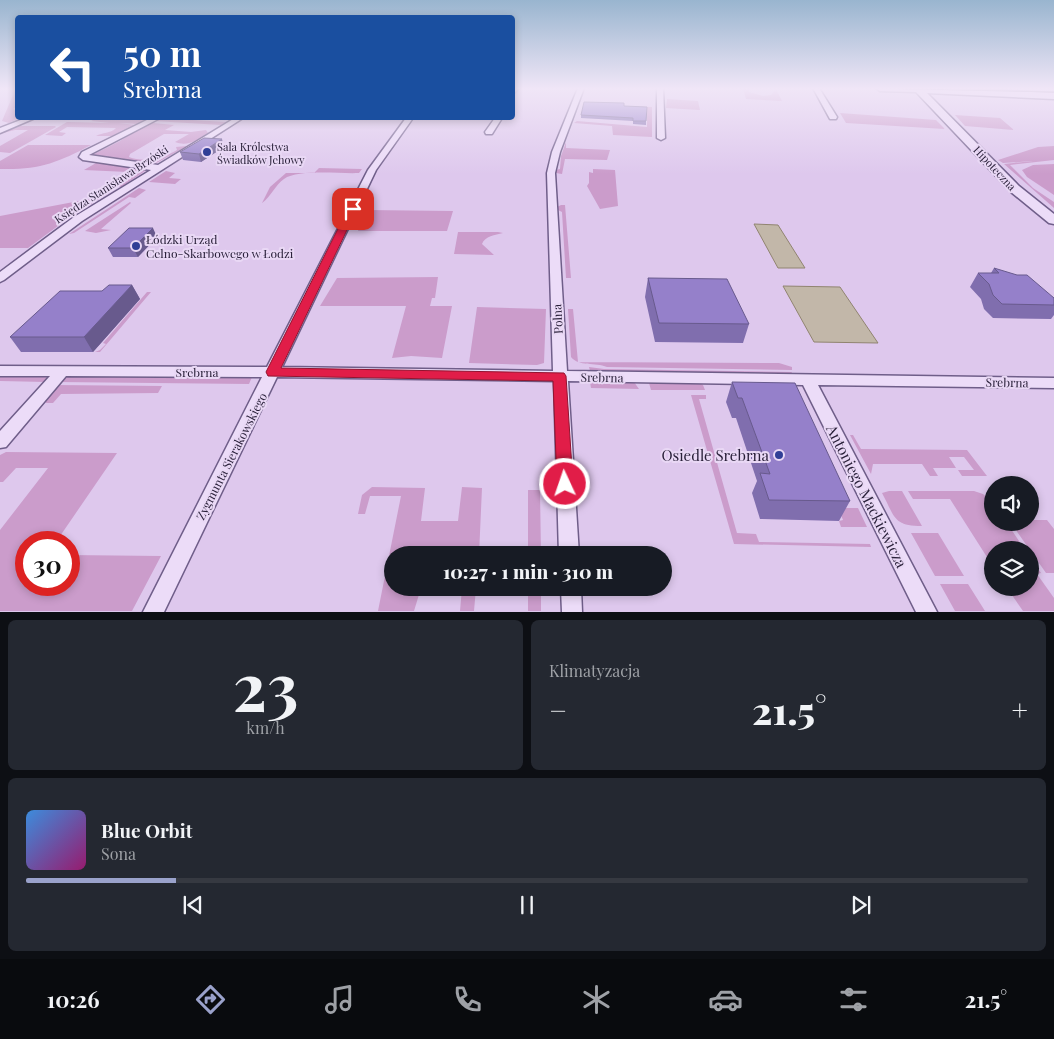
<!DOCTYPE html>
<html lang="pl">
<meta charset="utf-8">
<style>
body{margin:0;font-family:"Playfair Display",serif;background:#242831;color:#f1f3f6;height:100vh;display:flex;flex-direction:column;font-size:19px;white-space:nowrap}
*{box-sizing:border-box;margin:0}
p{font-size:16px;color:#9ea1a6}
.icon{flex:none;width:28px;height:28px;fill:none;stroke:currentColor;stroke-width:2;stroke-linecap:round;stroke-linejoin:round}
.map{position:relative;height:612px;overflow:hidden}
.details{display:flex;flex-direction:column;gap:8px;padding:8px;background:#0d0f14;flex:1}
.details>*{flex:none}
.guide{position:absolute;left:15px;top:15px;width:500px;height:105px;border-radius:5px;box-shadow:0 2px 8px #0003;background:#1a4fa0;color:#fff;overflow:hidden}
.buttons{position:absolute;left:984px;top:476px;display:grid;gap:10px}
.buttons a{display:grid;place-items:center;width:55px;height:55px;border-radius:50%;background:#171b24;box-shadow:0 2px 8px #0003;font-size:25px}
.speed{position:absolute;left:15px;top:531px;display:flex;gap:10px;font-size:25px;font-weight:700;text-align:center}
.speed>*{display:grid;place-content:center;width:65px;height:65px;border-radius:50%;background:#171b24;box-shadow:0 2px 8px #0003;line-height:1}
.speed .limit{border:8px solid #d22;background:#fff;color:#111}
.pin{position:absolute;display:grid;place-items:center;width:42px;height:42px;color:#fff;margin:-21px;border-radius:10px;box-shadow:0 2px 8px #0006}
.me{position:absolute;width:55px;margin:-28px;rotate:357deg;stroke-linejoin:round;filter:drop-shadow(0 0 4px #0008)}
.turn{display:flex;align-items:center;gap:18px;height:105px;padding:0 25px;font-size:22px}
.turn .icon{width:65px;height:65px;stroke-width:2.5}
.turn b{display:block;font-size:35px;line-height:42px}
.big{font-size:38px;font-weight:800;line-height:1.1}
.details .widget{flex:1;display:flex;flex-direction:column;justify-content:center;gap:8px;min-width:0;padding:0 18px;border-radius:8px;background:#242831}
.details .dial{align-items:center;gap:0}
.dial b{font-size:65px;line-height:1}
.song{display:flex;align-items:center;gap:15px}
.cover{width:60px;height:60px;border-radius:8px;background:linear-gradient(135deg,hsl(210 70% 55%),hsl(320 70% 35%))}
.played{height:5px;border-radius:2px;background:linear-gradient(90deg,#9aa2cb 15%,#363941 15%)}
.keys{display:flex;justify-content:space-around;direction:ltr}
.heat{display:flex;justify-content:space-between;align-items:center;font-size:28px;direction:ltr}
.details .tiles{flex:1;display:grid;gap:8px;grid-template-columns:1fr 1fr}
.widget:last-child{grid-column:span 2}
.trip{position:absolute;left:384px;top:546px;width:288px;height:50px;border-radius:25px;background:#171b24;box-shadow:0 2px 8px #0003;font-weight:800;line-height:50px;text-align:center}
.dock{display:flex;height:80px;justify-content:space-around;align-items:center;background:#090b0e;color:#9ea1a6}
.dock .icon{width:35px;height:35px}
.dock .current{color:#9aa2cb}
.dock b{font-size:22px;color:#f1f3f6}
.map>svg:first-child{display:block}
.green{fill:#cb9ccb}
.water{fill:#c2b7a9;stroke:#908470}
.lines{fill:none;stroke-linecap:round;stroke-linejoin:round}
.minor-casing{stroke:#6f5e89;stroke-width:3}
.tertiary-casing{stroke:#6f5e89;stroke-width:3}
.minor{fill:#ecdcf8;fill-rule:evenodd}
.tertiary{fill:#ecdcf8;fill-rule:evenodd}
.tram{stroke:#2a213a;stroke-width:1}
.wall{fill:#806eae}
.shaded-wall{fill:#685a8d}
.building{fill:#9580ca;stroke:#685a8d}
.route{fill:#e11d48;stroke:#92132f}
.poi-dot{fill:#303e96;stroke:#e9d8f5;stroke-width:2}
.labels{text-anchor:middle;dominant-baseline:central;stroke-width:4;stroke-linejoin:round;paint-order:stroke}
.far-poi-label{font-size:11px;fill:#2a213a;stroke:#e9d8f5;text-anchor:start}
.far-street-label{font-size:11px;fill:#2a213a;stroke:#e9d8f5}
.poi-label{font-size:12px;fill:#2a213a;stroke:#e9d8f5;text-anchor:start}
.street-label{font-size:12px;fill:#2a213a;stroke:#e9d8f5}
.near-poi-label{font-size:15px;fill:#2a213a;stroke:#e9d8f5;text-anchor:end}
.near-street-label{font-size:15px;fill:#2a213a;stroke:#e9d8f5}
</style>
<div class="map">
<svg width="1054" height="612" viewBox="0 0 1054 612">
<rect width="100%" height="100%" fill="#dec8ed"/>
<path class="green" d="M17 88V107L13 109 17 110 18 118H19L9 123 2 121 15 90Z
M743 88H749V92L763 96 771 95 776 89 782 101 746 99Z
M667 99 698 101 700 110 666 108Z
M629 106 652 107V137L613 135 612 126 574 123 577 121 647 127V110L629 109Z
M840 113 936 120 945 129 846 123Z
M955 115 1000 118 1014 130 965 126Z
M97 118H149L137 124 118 123 136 125 112 136H96C103 132 110 134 116 128L67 127 59 132 66 133 62 136 45 135 67 122 110 123 91 121Z
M159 118 226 122 221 125 154 121Z
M153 123 174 125 165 130 191 132 206 130 208 133C197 140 188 147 175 142L189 134H164L130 154 129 157C144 163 164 158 177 150L176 147 187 146 153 165 90 156 120 141 140 128Z
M20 126H55L56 127 10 153 0 152V146L28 130H15L3 133Z
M566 142V148L610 150 607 160 565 159 562 174 556 173V170L560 169 561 156Z
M28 145H91C57 163 39 170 0 169V161Z
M1054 146V160L1010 165 1033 188 1054 202V208L1004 164 1033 161 1003 163 998 160 1038 147Z
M96 163 148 169 121 187 112 184 128 172 84 170Z
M1054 164V195L1027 177 1022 170 1033 165Z
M319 168 362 169 359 173C340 174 298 169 284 179 275 185 271 197 262 203L270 187 286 173H314Z
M593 169 615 170 618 206 600 209 587 186 589 183V172L593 173Z
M166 171 175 173 169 178 181 179 175 184 149 182Z
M139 188 146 190 135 198 129 197 74 233 69 234Z
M110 192 62 223 28 248H0V216L105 196Z
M130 202 131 203 101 229 111 230 96 233 85 231Z
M561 205H565L571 278H566L562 212 558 210 557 207Z
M366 210 453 211 447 231H358Z
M458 232H498L503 233C495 235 485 236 482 244L494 255 454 254Z
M438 277 435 298H432L430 306H452L442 358 411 356 392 358 406 306H320L337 278Z
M147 292H151L100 352H95L100 350 106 344 103 343Z
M477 307 546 309 544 363 537 365 469 363Z
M568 309H573L578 362 779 363 792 367V370L607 367C595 362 579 367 571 357Z
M589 367 604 369 792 372 791 374 590 371Z
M0 375 46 376V382L0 381Z
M70 376H76L252 377 249 384 58 382Z
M590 382H634L639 389 591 388Z
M649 383H700L703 385 705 390H651Z
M54 385 162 386 158 393 61 394 53 403H46L45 397Z
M691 395H706V399H699L737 533 756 534 759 542 870 544 871 547 734 544Z
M850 435H853L861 449 967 450 987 476H962L958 470H974L964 457H949L956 468H933L938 476H930L922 464H873L871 474Z
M6 452 117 453 56 542H26V585H69V555L161 556 132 611H0V530L48 468H16L3 482H0V455Z
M372 487 425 488 421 521H458L462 487 482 488 479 555H392V588H421L414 611H378L401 496H370L365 514H358L362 495Z
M528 490H540L541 555H528Z
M889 491H902L922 526C893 526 895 517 882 493Z
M908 491H974L983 494 992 502V522L1007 523 1025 550H992V565L950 499H913Z
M838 508H858L867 527H841L839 521 843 520Z
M1030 520H1047L1054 529V573H1046L1011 523 1030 522Z
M911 533H938L964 576H935Z
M1030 557 1041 573 1037 574 1054 598V611H1023L1007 588H1030Z
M940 584H968L985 611H955Z
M462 588H476L474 611H460Z
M528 588H541V611H528Z"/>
<path class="water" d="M754 224 778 225 805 268H778Z
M783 286 840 287 878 343 814 342Z"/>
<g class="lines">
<g class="minor-casing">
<path id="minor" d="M512 88H519L512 95Z
M578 88H584L560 152 555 173 567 371 1054 378V388L818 385 937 612H916L803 385 568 381 579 555H559L554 381 277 377 164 612H143L262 377 66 376 6 447 0 448V431L50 376H0V366L267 367 368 170 406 118H413L376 170 282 367 553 371 547 173 552 152Z
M657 88H663L665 138 661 140 657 138Z
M813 88H819L837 117 836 119H830Z
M26 118H35L0 133V128Z
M151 118H160L89 155 158 165 235 118H243L82 221 4 280 0 282V272L74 217 151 170 83 160 79 157 82 152Z
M495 118H502L492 134H486L485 132Z
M561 588H581L582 612H562Z"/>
</g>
<g class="tertiary-casing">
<path id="tertiary" d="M876 88H938L1054 93V99L927 93 1019 186 1054 214V224L1049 223 1011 192 916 92 880 91Z"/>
</g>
<use href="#minor" class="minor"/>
<use href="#tertiary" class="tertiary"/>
<path class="tram" d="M869 88 1054 92"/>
</g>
<path class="wall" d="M624 106 646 121V125L633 124V121L581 118V115Z
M224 147 201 162 183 160 180 152Z
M157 237 138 257H113L108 248Z
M994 268 1054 298V315L1051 319 993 318 984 309 981 299 970 287 978 273H991Z
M648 278 749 324 743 343 655 342 645 297Z
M132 285 140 299 93 352H21L10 337 102 291Z
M732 382 850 501 839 521 760 519 752 493 757 481 736 418H732L726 402Z"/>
<path class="shaded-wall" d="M222 139 224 147 201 162 199 154Z
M153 228 157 237 138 257 133 248Z
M132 285 140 299 93 352 84 337Z"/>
<path class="building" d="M584 102 624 103V106L647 107 646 121H633V118L581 115Z
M204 138 222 139 199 154 180 152Z
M129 228H153L133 248H108Z
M994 268 1017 275H1027L1054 298V305L1002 304 993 295 989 284 978 273H999Z
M648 278 727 279 749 324 659 323Z
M109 285H132L84 337H10L60 291H102Z
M732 382 795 383 850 501 769 500 760 473 770 474 742 398H738Z"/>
<linearGradient id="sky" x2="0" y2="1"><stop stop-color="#99b5cf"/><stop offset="0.51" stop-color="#f0e6f7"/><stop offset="1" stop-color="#f0e6f7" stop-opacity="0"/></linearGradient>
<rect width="1054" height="174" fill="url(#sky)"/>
<path class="route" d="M349 207H353L357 209 281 368 564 373 566 376 573 484 571 489 565 491 560 489 557 484 553 381 268 376 266 372Z"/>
<g class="poi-dot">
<circle cx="207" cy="152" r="5"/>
<circle cx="136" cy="246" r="5"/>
<circle cx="779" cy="455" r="5"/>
</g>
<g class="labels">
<g class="far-poi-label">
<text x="217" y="146">Sala Królestwa<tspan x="217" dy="13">Świadków Jehowy</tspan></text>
</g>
<g class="far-street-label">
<text transform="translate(995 168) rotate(47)">Hipoteczna</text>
<text transform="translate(111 184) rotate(-33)">Księdza Stanisława Brzóski</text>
</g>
<g class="poi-label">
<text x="146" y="239">Łódzki Urząd<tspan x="146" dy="14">Celno-Skarbowego w Łodzi</tspan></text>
</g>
<g class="street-label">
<text transform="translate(557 319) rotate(-93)">Polna</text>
<text x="197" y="372">Srebrna</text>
<text transform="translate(602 377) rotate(1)">Srebrna</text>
<text transform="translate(1007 382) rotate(1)">Srebrna</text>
<text transform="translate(231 456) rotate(-63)">Zygmunta Sierakowskiego</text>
</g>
<g class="near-poi-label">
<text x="769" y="455">Osiedle Srebrna</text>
</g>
<g class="near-street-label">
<text transform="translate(867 496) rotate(63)">Antoniego Mackiewicza</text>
</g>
</g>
</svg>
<div class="buttons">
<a><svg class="icon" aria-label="sound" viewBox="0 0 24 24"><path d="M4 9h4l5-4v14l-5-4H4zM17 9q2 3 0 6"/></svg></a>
<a><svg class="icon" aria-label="layers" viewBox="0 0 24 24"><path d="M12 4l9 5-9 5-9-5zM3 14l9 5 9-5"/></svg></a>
</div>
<div class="speed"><div class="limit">30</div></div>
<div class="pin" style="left:353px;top:209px;background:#d93025"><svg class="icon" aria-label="arrive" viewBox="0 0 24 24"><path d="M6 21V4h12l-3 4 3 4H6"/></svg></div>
<svg class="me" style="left:565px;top:484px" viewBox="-20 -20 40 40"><circle r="17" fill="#e11d48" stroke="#fff" stroke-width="3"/><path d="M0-11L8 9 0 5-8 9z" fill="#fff"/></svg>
<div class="trip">10:27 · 1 min · 310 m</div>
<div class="guide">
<div class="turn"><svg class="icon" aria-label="left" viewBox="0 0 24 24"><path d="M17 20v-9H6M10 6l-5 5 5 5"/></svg><div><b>50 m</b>Srebrna</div></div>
</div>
</div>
<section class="details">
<div class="tiles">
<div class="widget dial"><b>23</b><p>km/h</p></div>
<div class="widget"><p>Klimatyzacja</p>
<div class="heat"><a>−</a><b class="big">21.5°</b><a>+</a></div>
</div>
<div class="widget">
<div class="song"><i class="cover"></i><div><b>Blue Orbit</b><p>Sona</p></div></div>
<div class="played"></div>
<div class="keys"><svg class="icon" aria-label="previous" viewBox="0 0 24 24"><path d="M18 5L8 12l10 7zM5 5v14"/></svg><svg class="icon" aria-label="pause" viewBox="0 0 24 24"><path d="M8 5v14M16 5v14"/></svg><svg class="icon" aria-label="next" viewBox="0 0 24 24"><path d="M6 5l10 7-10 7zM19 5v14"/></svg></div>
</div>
</div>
</section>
<nav class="dock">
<b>10:26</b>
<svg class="icon current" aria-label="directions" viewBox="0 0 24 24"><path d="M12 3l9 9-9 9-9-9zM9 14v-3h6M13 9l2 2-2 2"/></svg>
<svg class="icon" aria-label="music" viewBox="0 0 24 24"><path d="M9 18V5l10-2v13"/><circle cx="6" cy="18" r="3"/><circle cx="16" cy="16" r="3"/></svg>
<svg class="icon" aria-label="phone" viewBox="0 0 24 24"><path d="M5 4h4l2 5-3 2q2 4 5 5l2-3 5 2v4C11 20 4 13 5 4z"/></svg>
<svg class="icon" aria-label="climate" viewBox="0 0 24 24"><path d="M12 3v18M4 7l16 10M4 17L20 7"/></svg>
<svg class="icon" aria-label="car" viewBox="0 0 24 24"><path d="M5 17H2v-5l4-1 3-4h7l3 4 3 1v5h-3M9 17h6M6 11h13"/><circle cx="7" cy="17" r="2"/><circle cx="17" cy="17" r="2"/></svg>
<svg class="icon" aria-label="filters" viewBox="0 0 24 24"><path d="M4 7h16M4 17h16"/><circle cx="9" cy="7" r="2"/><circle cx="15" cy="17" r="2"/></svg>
<b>21.5°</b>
</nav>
